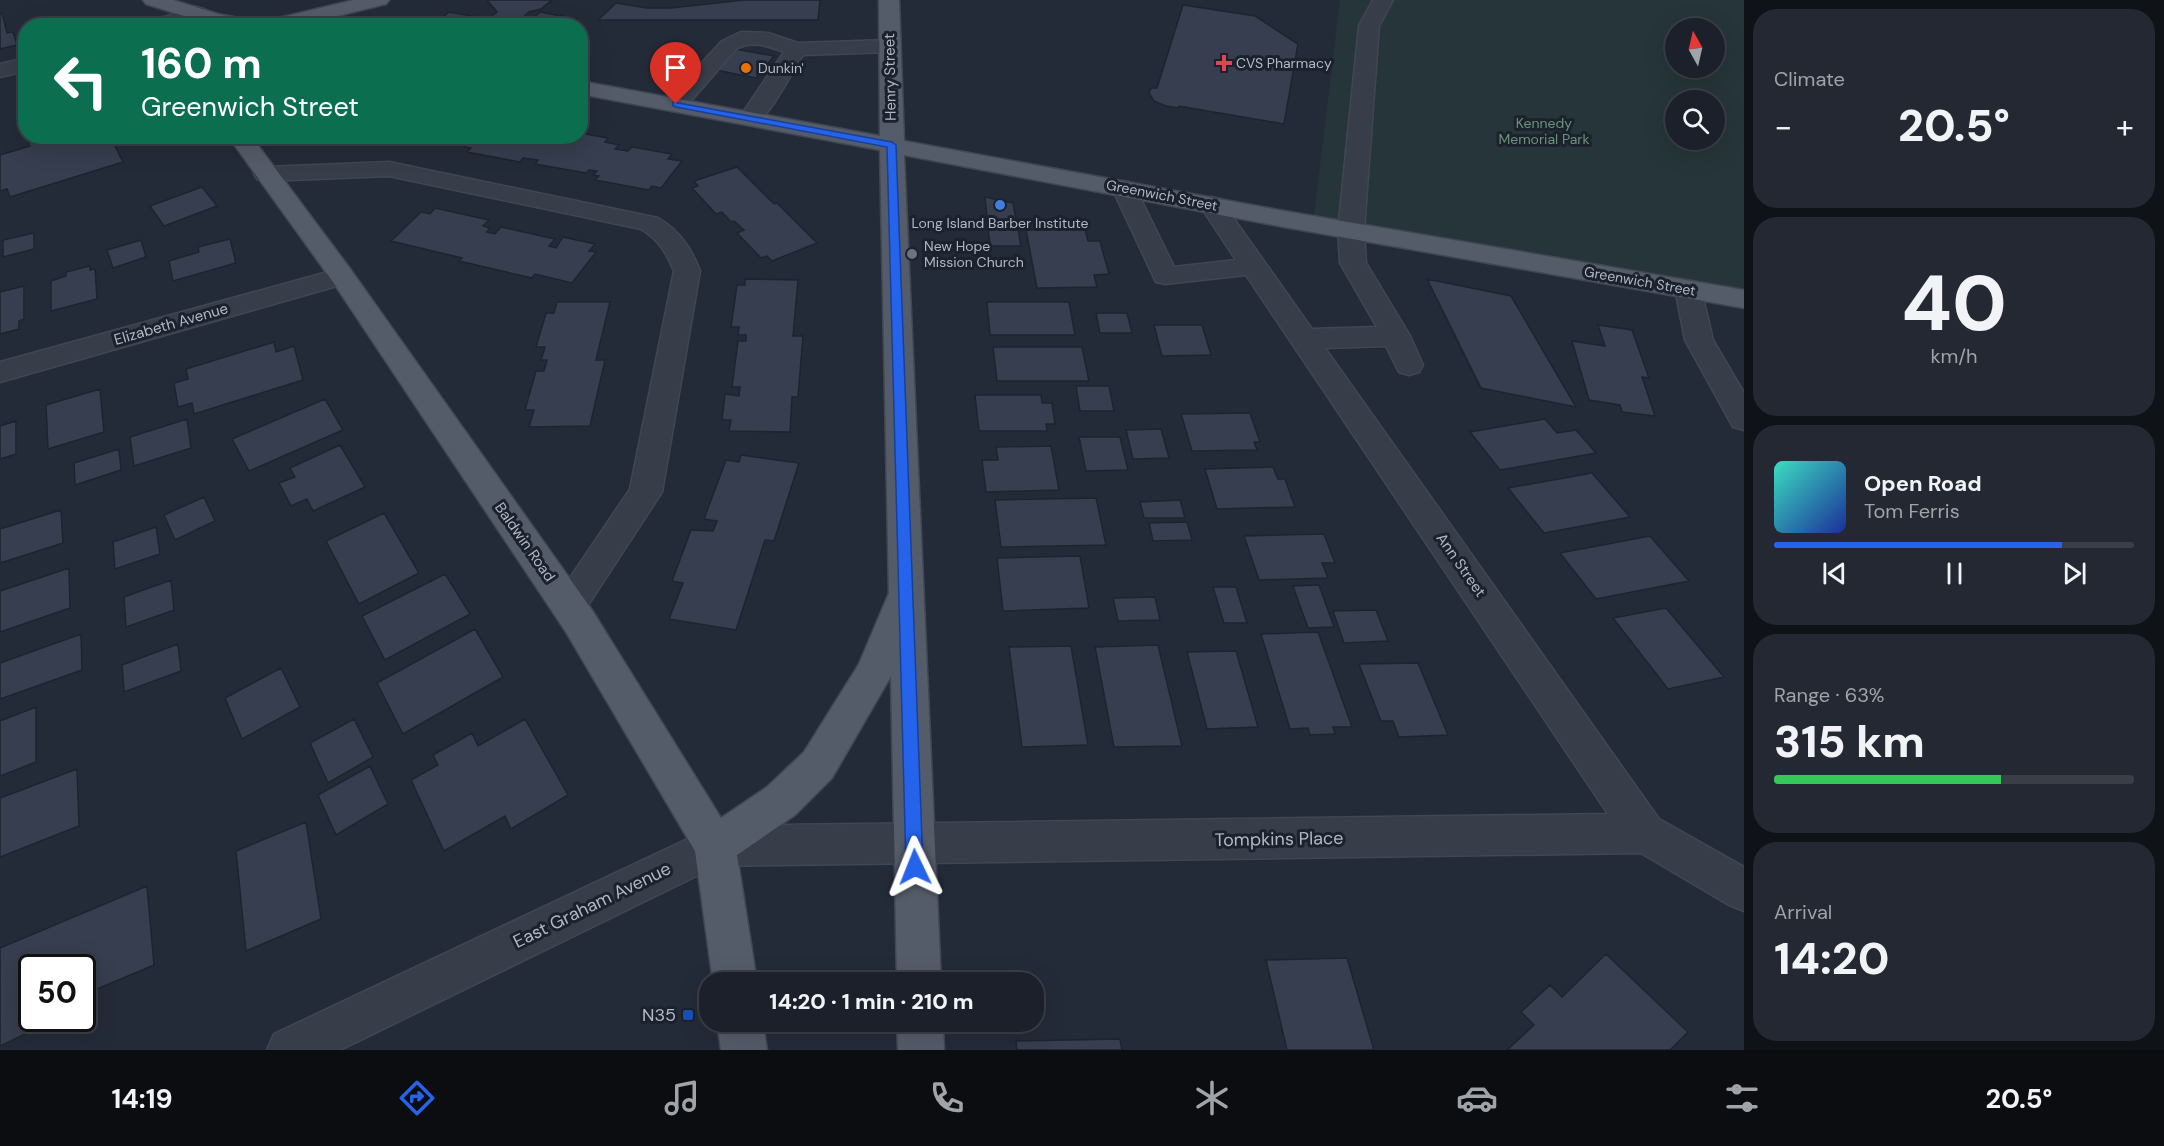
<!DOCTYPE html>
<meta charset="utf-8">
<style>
body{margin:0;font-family:"DM Sans",sans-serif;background:#242832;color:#f1f3f6;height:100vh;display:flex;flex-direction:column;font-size:22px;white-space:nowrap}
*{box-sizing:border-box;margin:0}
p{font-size:20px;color:#a0a3a8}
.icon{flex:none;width:33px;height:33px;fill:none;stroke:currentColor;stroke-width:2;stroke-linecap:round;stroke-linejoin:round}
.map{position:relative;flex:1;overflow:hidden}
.drawer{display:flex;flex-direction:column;gap:9px;padding:9px;background:#0f1217;width:420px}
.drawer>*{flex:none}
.top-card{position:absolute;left:18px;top:18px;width:570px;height:126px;border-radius:24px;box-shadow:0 6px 24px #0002,0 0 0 2px #393e47;background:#0b6e4f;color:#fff;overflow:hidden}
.needle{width:39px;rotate:352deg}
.controls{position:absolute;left:1665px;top:18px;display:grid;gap:12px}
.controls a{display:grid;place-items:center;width:60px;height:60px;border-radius:50%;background:#1b202a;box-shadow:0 6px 24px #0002,0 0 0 2px #393e47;font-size:30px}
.speed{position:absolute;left:18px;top:954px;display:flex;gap:12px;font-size:30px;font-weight:700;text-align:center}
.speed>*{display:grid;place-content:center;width:78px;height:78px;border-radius:50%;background:#1b202a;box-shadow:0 6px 24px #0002,0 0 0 2px #393e47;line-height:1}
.speed .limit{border:3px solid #111;border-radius:9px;background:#fff;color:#111}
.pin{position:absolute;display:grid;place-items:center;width:51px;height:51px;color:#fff;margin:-62px -26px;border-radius:50% 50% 50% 0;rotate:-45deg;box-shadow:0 0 6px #0007}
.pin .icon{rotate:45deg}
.me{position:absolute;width:66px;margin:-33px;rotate:358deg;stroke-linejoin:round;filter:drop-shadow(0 0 4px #0008)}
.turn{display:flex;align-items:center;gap:21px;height:126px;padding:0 24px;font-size:27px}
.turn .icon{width:78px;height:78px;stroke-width:2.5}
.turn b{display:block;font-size:42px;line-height:51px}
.big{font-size:45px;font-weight:800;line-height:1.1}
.drawer .tile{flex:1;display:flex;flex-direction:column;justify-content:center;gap:9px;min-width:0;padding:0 21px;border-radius:24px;background:#242832}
.drawer .dial{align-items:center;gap:0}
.dial b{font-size:78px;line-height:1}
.song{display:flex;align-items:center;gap:18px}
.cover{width:72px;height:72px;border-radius:9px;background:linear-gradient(135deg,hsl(170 70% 55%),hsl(230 70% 35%))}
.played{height:6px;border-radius:3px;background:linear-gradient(90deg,#2563eb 80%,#393e47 80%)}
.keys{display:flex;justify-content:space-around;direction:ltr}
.heat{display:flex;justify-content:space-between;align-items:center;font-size:33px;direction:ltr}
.charge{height:9px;border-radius:4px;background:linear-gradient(90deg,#34c759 63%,#393e47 0)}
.trip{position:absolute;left:699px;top:972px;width:345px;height:60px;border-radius:24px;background:#1b202a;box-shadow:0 6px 24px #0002,0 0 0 2px #393e47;font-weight:800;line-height:60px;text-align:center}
.tab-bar{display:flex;height:96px;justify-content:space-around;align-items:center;background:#0b0d11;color:#a0a3a8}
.tab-bar .icon{width:42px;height:42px}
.tab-bar .on{color:#2563eb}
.tab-bar b{font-size:27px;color:#f1f3f6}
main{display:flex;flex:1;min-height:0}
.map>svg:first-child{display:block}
.green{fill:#263539;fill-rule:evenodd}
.building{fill:#363e4f;stroke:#1e242f;stroke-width:1.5}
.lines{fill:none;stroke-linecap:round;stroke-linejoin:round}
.minor-casing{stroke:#404652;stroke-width:3}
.major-casing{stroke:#404652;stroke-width:3}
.minor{fill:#373d49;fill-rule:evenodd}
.major{fill:#555c69;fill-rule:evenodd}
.route{fill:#2563eb;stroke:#184099;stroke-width:1.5}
.health-dot{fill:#e0444e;stroke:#1c222d;stroke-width:2}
.food-dot{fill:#e8710a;stroke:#1c222d;stroke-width:2}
.shop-dot{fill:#3f7fe0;stroke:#1c222d;stroke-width:2}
.worship-dot{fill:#6b7280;stroke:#1c222d;stroke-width:2}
.transit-dot{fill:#1a4fb4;stroke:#1c222d;stroke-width:2}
.labels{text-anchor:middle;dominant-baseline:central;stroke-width:6;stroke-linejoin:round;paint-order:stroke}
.far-poi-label{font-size:14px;fill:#b2b8c5;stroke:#1c222d;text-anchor:start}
.far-park-label{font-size:14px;fill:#6b9478;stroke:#1c222d}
.far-street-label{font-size:14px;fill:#b2b8c5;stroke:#1c222d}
.street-label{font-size:15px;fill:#b2b8c5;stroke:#1c222d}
.near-street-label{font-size:18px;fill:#b2b8c5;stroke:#1c222d}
.near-poi-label{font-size:18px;fill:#b2b8c5;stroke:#1c222d;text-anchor:end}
</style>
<main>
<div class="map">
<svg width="1744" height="1050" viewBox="0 0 1744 1050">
<rect width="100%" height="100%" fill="#242b38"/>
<path class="green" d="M1340 0H1744V299L1313 224ZM1676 28H1714V68H1676ZM1676 100H1714V140H1676Z"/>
<path class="building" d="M487 0H552L541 9 529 12 513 26H433L449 12 488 19 497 12Z
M744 0H820L818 20H598L616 3 647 8H671Z
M1183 5 1255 16 1298 44 1284 124 1179 106 1178 108 1166 106 1154 101 1149 93 1151 88H1157Z
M540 12 577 19 570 26H525Z
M2 13 7 33 13 32 17 45 0 49V14Z
M735 49 774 56 756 78 716 70Z
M580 133 608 138 605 142 619 145 615 149 628 151 632 147 672 154 668 159 682 161 661 188 652 186 649 190 595 180 599 176 593 175 597 171 589 170 586 173 535 164 538 160 531 159 523 158 520 162 467 152 471 148 465 147 476 136H580Z
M42 136H110L123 162 10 197 7 189 0 191V155L30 146 28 143 43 138Z
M310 136H373L372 139H351L352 137 309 138Z
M737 167 774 204 777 203 817 243 772 261 767 256 761 258 737 233 744 230 734 221 731 222 722 212 716 214 692 188 698 186 694 181Z
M202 187 217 206 164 226 150 206Z
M985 197 1013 203 1021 246H990Z
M435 208 489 220 483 226 490 228 487 232 495 234 501 227 555 239 549 246 556 248 563 237 595 244 589 251 596 252 572 283 535 274 532 278 459 261 462 258 391 241 421 212 430 214Z
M1085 229 1088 241H1100L1109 274 1094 275 1097 287 1037 288 1026 230Z
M34 233V249L3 257V240Z
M230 239 236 263 173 281 169 261 199 252 198 247Z
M141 240 146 257 113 268 107 250Z
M90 266V270L95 269 97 299 51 311V281L66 276V272Z
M745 279 798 280 793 336H803L798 397H792L790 432 729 431 731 420H722L725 394 739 396 740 387H732L738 341H746V335H738L739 327H731L737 285H745Z
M1427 279 1511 296 1576 407 1481 388Z
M24 286V319L19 321V329L0 334V292Z
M557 302H610L596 360H605L590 426 529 427 534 410H525L536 371H544L547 360H541L545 347H536L546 313H554Z
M987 302H1069L1075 335H990Z
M1096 313H1127L1132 333H1100Z
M1154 325H1202L1211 355 1162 356Z
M1598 325 1632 330 1649 378 1642 377 1655 416 1622 412 1620 405 1589 400 1572 341 1605 346Z
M274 342 276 352 294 346 303 380 194 414 192 403 178 407 174 383 188 379 186 369Z
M993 347H1082L1089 381H997Z
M1076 386H1109L1114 411H1080Z
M100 389 104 432 48 449 46 405Z
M975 395H1041L1042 403H1052L1055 424H1046L1047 431H979Z
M325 399 343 430 249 471 232 439Z
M1250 413 1260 442H1254L1257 450 1192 451 1181 414Z
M187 419 191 448 134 466 130 437Z
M1545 419 1557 433 1576 430 1596 453 1500 470 1470 432Z
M16 421V454L0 459V426Z
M1161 429 1169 458 1133 459 1126 430Z
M1079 437H1120L1128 470 1086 471Z
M340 445 365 487 313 511 307 499 291 506 279 483 295 477 290 468Z
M1051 446 1059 490 986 492 982 460H998L996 447Z
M119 449 121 470 75 485 74 463Z
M741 455 799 463 774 541 765 540 736 630 669 619 683 583 672 581 691 530 713 531 717 521 704 519 726 460 739 462Z
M1273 467 1278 479H1285L1295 507 1217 509 1205 469Z
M1592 473 1630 517 1544 533 1508 488Z
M204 497 215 521 175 540 164 515Z
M1096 498 1106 545 1001 547 995 500Z
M1180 500 1185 518H1144L1140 502Z
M61 510 63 543 0 563V529Z
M384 513 419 573 359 604 326 541Z
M1187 522 1192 540 1153 541 1149 523Z
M156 527 160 554 115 569 113 542Z
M1324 534 1335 563H1322L1328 578 1259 580 1244 536Z
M1650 536 1689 581 1596 599 1560 553Z
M1080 556 1089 608 1003 611 997 558Z
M69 568 70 608 0 632V591Z
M445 574 470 614 385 660 362 616Z
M171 580 174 610 126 627 124 597Z
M1319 585 1334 627 1308 628 1293 586Z
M1213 587H1236L1247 623H1224Z
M1155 597 1160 620 1118 621 1113 598Z
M1666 608 1724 677 1668 689 1613 618Z
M1376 610 1388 641 1344 643 1333 611Z
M475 629 503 677 403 734 377 683Z
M1318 632 1352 727H1333L1335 734 1310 735 1308 728 1290 729 1261 634Z
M81 634 82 670 0 699V663Z
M178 644 181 671 124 692 122 665Z
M1158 645 1182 746 1114 747 1095 647Z
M1071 646 1088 745 1022 747 1009 647Z
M1236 651 1258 727 1207 729 1187 652Z
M1418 663 1448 735 1399 737 1393 721H1381L1359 664Z
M281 668 300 707 242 739 225 698Z
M36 707V762L0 776V721Z
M354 719 373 757 328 783 310 743Z
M525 719 568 795 511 829 505 816 444 851 411 780 438 765 433 755 472 733 478 746Z
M370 766 388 804 336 835 318 795Z
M77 769 79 826 0 857V798Z
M306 822 321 919 246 951 236 851Z
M147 886 154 965 97 989V1001L82 1008V968H32V1018H59L0 1046V948Z
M1606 954 1688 1032 1670 1050H1507L1534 1025 1521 1012 1550 985 1562 997Z
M1347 958 1374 1050H1287L1266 960Z
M1120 1039 1122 1050H1017L1016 1041Z"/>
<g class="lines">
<g class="minor-casing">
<path id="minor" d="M1373 0H1393L1379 26 1364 230 1366 263 1410 336 1423 365 1419 372 1409 375 1399 372 1386 346 1325 348 1659 819 1744 867V911L1729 905 1641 853 717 866 340 1050H267L274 1034 715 826 1608 814 1246 275 1165 284 1156 282 1112 188 1115 183 1124 181 1133 183 1174 267 1236 260 1199 204 1202 199 1211 197 1220 199 1312 329 1377 327 1340 263 1338 230 1359 26Z
M197 7 204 9 207 13C197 28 161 26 145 26L148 22Z
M741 32 768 33 798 43 890 40 897 42 900 46 897 50 890 52 803 55C794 69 769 117 756 123 751 126 747 124 742 123L739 118 784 52C768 46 752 40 736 49L684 109 676 111 668 109 665 104 668 99 722 41Z
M26 58V71L0 77V64Z
M389 162 658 218C680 231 691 248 700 271L662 492 581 616 569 621 557 616 551 606 630 489 674 271C666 252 659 240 641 229L389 176 266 181 257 179 254 174 257 169 266 167Z
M342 268 351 270 355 276 351 282 0 382V362Z
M1688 280 1698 283 1701 289 1713 340 1744 393V430L1733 427 1685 340 1675 289 1678 283Z"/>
</g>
<g class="major-casing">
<path id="major" d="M143 0H173L218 14 258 22 260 24 262 22 354 0H389L386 4 297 26H216L146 4Z
M879 0H899L904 141 1284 211 1744 290V308L1284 227 904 155 941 982H897L891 676 832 778 795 815 737 855 757 982H713L695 851 566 632 333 282 228 136H251L351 270 592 610 721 818 767 787 804 752 859 664 889 593 880 150 580 94V81L880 136Z
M717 1022H763L767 1050H721Z
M897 1022H943L944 1050H898Z"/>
</g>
<use href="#minor" class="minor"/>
<use href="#major" class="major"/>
</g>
<path class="route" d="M673 102 892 142 896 145 923 867 921 874 915 876 908 874 906 867 887 147 676 107 673 106Z"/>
<path class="health-dot" d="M1221 54h6v6h6v6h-6v6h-6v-6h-6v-6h6z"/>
<circle class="food-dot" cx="746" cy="68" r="6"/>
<circle class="shop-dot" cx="1000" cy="205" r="6"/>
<circle class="worship-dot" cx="912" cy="254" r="6"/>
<rect class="transit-dot" x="682" y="1009" width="12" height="12" rx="3"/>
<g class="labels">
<g class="far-poi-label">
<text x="1236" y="63">CVS Pharmacy</text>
<text x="758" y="68">Dunkin'</text>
<text x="1000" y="223" text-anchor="middle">Long Island Barber Institute</text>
<text x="924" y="246">New Hope<tspan x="924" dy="16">Mission Church</tspan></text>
</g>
<g class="far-park-label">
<text x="1544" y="123">Kennedy<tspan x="1544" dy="16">Memorial Park</tspan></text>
</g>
<g class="far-street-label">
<text transform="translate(1162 195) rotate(11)">Greenwich Street</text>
<text transform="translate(1640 281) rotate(10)">Greenwich Street</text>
</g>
<g class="street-label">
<text transform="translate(890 77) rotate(-91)">Henry Street</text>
<text transform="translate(171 324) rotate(-16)">Elizabeth Avenue</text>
<text transform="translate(525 542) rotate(55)">Baldwin Road</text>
<text transform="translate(1461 565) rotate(55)">Ann Street</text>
</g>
<g class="near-street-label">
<text transform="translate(1279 839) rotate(-1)">Tompkins Place</text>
<text transform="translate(592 905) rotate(-26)">East Graham Avenue</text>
</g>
<g class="near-poi-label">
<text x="676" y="1015">N35</text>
</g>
</g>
</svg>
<div class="controls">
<a><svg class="needle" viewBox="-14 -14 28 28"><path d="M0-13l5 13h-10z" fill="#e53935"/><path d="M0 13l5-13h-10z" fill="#a0a3a8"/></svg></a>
<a><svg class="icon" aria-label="search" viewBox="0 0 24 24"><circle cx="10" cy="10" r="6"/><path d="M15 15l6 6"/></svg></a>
</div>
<div class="speed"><div class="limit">50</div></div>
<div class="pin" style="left:676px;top:104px;background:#d93025"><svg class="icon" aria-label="arrive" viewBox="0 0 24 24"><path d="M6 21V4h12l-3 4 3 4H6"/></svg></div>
<svg class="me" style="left:915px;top:867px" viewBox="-20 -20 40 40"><path d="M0-17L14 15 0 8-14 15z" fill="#2563eb" stroke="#fff" stroke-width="4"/></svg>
<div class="trip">14:20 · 1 min · 210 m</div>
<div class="top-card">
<div class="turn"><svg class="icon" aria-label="left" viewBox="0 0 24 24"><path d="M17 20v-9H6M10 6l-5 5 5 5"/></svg><div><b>160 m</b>Greenwich Street</div></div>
</div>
</div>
<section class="drawer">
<div class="tile"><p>Climate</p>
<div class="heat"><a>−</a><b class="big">20.5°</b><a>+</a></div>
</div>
<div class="tile dial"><b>40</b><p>km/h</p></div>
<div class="tile">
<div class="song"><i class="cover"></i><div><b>Open Road</b><p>Tom Ferris</p></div></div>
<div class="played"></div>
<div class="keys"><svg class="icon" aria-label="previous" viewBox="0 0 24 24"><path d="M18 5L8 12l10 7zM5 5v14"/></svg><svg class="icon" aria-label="pause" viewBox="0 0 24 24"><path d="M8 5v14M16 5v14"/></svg><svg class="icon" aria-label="next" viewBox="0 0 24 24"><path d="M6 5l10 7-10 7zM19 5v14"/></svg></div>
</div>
<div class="tile"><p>Range · 63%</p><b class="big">315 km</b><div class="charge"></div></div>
<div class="tile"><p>Arrival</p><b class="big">14:20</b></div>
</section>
</main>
<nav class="tab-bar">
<b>14:19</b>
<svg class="icon on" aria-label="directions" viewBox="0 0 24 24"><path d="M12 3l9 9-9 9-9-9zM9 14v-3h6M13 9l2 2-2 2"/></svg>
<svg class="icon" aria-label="music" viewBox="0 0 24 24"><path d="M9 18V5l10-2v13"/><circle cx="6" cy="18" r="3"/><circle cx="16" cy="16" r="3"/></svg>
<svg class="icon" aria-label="phone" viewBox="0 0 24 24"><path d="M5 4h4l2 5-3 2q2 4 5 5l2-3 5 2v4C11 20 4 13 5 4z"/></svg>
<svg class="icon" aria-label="climate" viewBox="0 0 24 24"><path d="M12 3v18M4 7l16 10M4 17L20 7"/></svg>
<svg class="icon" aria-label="car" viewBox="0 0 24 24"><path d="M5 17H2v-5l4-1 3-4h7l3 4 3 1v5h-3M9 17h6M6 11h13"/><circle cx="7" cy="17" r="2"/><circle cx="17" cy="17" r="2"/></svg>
<svg class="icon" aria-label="filters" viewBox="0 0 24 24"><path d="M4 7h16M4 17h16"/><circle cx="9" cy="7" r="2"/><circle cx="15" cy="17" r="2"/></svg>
<b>20.5°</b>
</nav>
